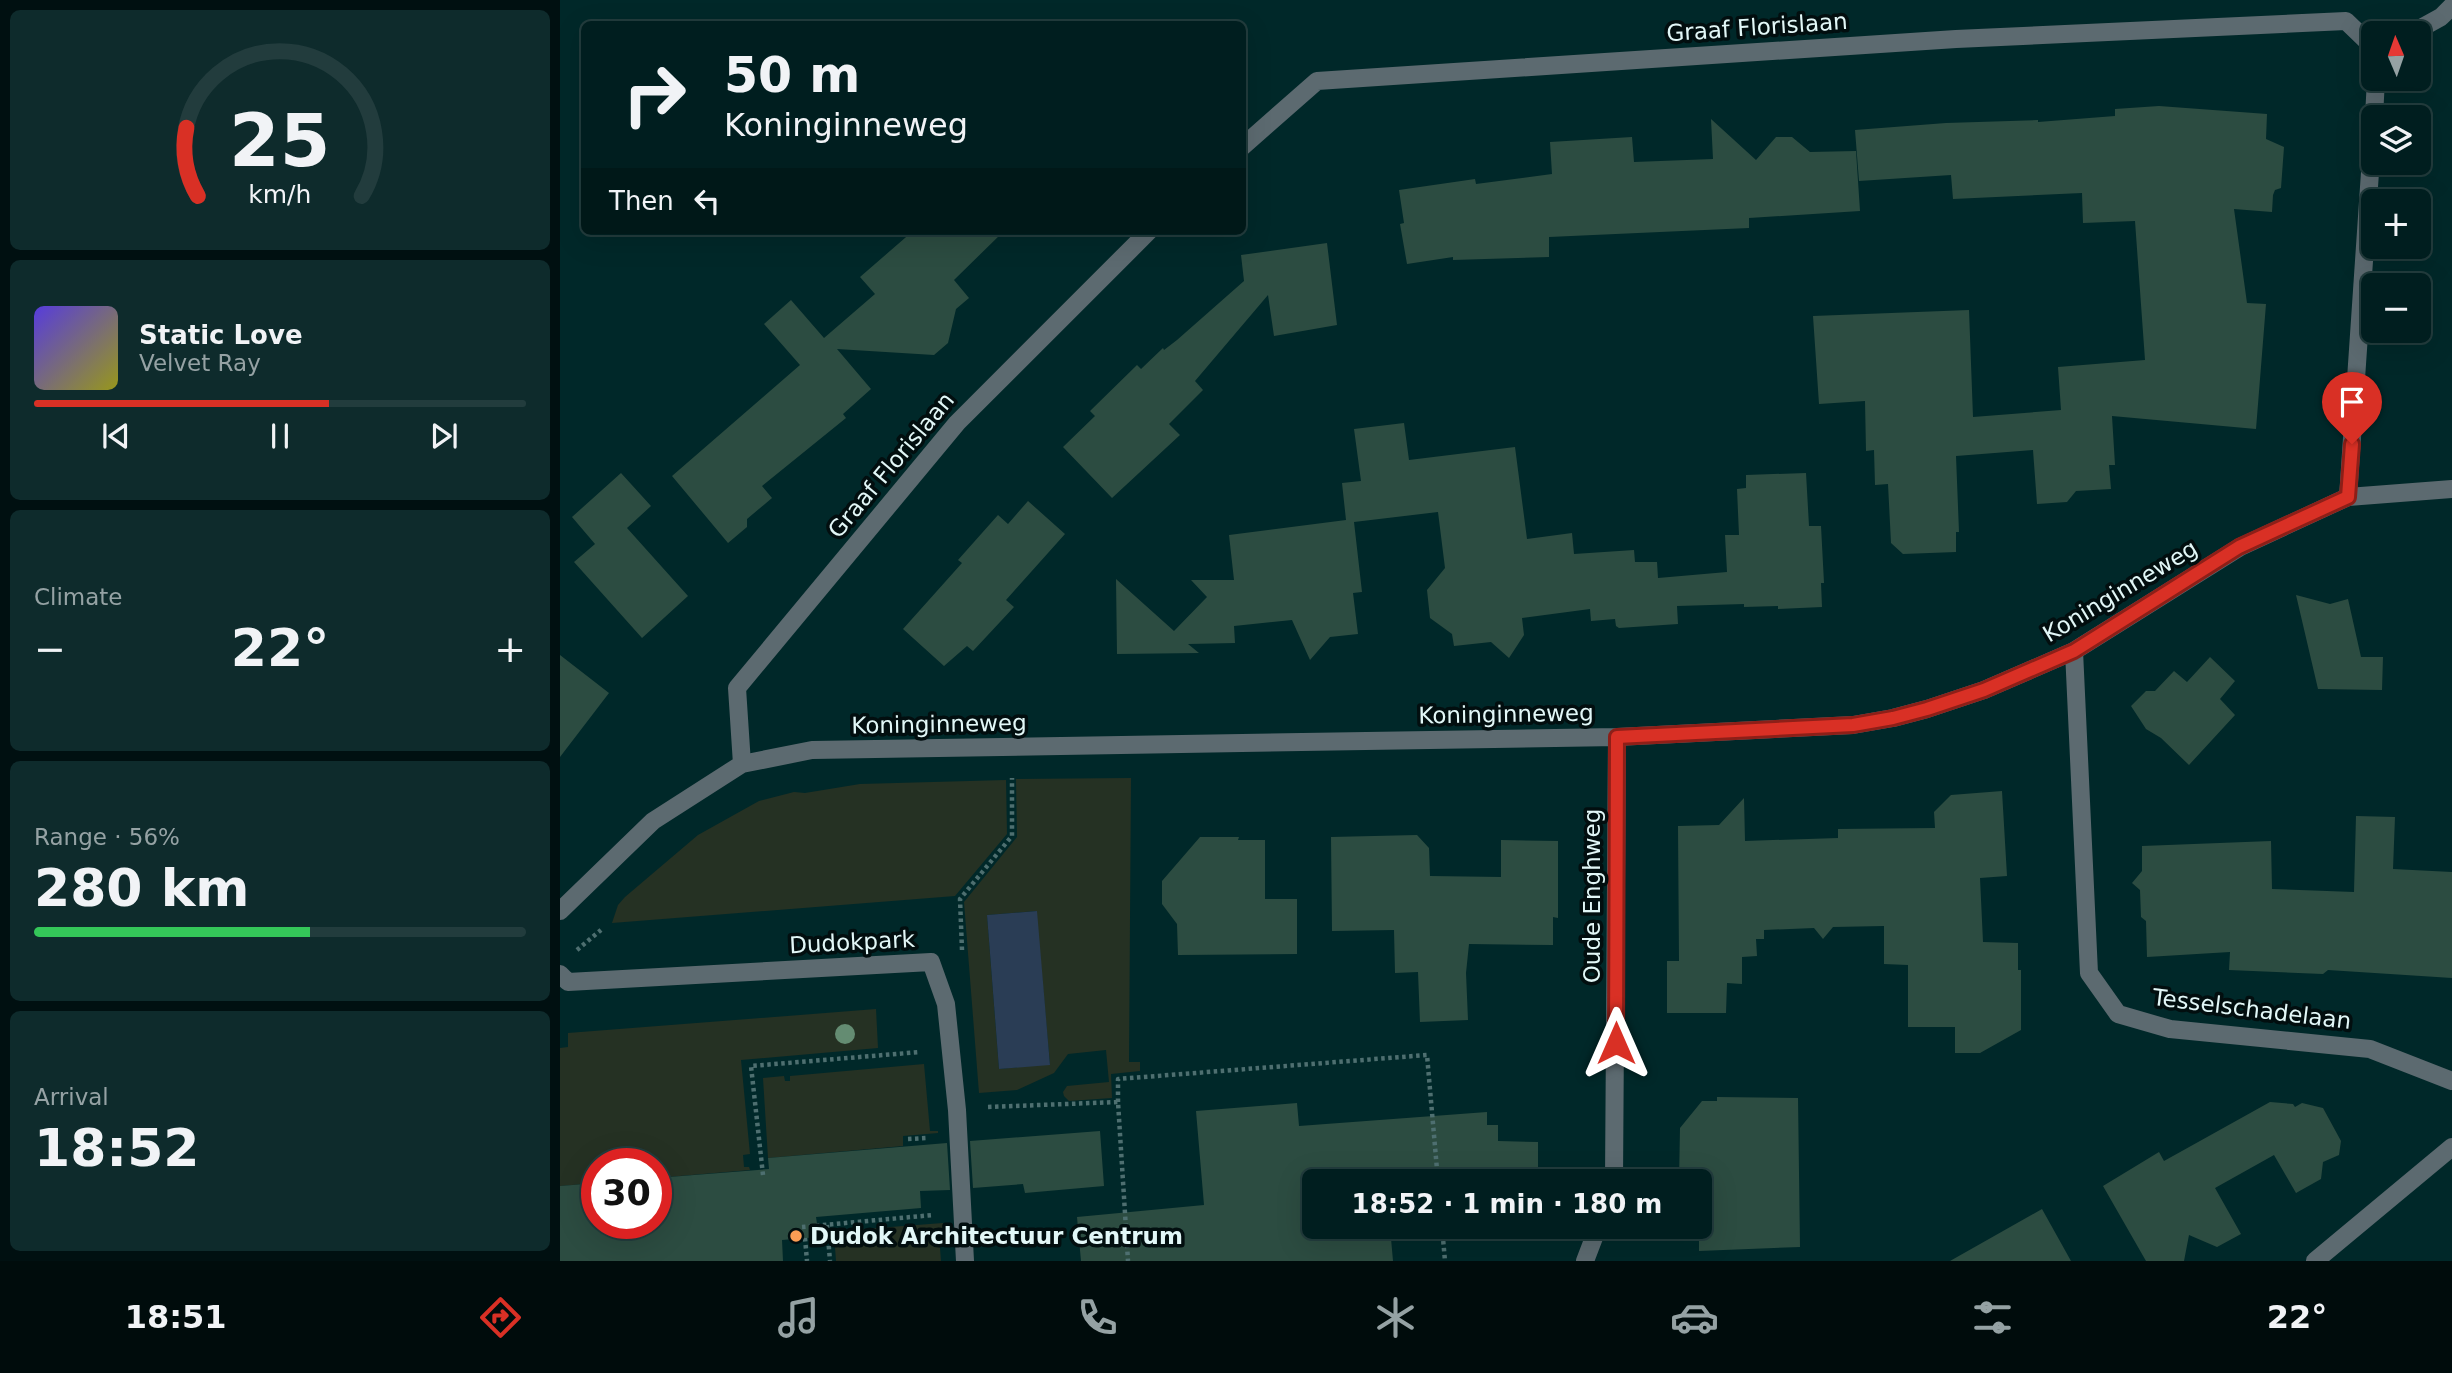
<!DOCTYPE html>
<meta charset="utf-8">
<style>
body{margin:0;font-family:"DejaVu Sans",sans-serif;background:#0e2b2c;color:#f1f3f6;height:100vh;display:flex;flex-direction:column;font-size:26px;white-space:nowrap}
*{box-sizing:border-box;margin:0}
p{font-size:23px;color:#95a2a4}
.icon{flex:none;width:38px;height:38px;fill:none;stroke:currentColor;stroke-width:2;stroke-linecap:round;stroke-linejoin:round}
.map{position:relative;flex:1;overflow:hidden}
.side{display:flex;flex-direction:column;gap:10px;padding:10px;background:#001011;width:560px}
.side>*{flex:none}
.banner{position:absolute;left:21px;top:21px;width:665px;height:214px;border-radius:10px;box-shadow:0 7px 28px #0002,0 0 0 2px #223c3d;background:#001e1f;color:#f1f3f6;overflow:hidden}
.needle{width:46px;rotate:358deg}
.fabs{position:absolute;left:1801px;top:21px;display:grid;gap:14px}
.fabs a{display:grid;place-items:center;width:70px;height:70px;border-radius:10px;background:#001e1f;box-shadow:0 7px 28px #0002,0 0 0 2px #223c3d;font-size:35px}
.speed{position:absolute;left:21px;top:1148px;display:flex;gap:14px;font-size:35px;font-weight:700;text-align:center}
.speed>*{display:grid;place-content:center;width:91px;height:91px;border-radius:50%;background:#001e1f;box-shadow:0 7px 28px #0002,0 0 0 2px #223c3d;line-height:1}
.speed .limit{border:10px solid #d22;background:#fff;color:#111}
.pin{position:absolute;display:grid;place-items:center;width:60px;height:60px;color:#fff;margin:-72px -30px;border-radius:50% 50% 50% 0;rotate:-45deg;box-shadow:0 0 7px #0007}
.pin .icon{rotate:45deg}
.me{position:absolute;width:77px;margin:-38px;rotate:0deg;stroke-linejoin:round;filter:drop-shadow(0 0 5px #0008)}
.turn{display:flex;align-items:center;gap:24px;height:147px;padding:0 28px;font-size:32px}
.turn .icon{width:91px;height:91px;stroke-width:2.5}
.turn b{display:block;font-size:49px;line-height:60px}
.then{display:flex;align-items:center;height:66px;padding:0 28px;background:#0003;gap:14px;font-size:26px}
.big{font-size:52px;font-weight:700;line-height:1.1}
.side .tile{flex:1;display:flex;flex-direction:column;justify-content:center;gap:10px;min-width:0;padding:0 24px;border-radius:10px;background:#0e2b2c}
.side .dial{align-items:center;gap:0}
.dial svg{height:182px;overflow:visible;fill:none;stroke:#223c3d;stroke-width:7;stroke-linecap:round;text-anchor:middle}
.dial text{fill:#f1f3f6;stroke:none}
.song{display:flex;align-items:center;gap:21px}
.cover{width:84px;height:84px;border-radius:10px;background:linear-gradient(135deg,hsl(250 70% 55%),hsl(60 70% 35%))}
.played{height:7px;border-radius:4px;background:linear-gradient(90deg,#d93025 60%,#223c3d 60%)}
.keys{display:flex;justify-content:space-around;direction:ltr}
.heat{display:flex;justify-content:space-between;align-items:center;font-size:38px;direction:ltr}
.charge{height:10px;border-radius:5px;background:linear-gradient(90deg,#34c759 56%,#223c3d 0)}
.trip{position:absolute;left:742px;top:1169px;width:410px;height:70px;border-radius:10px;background:#001e1f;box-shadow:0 7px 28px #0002,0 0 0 2px #223c3d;font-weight:700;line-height:70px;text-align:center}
.menu{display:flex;height:112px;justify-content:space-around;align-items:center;background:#000c0c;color:#95a2a4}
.menu .icon{width:49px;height:49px}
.menu .active{color:#d93025}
.menu b{font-size:32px;color:#f1f3f6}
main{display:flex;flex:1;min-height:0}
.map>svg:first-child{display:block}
.green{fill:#253123;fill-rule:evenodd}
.water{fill:#2a3d55}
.building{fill:#2c4c41}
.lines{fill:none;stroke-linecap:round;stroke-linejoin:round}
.path{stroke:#4e6f70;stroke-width:4.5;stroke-dasharray:3.5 3.5;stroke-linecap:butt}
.service{stroke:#5c6a70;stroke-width:18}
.minor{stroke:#5c6a70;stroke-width:18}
.tree{fill:#648c72}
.route-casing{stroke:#8d1f18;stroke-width:18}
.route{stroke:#d93025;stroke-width:12}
.poi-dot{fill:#fc9d54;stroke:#020e0f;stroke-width:2.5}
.labels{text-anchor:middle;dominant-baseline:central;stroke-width:7;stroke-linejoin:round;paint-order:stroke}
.street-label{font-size:23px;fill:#e2f7f7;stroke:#020e0f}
.poi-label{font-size:23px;font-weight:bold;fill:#e2f7f7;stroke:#020e0f;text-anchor:start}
</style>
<main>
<section class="side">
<div class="tile dial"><svg viewBox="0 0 100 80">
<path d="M14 69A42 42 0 1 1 86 69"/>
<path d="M14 69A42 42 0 0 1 9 39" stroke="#d93025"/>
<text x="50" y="56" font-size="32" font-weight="700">25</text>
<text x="50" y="72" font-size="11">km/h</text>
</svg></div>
<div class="tile">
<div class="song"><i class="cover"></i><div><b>Static Love</b><p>Velvet Ray</p></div></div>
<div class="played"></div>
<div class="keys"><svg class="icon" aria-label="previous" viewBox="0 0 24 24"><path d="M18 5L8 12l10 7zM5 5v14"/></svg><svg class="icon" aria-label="pause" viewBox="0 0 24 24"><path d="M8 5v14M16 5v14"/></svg><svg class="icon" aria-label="next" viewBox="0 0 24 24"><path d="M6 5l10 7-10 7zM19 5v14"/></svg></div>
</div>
<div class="tile"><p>Climate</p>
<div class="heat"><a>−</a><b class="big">22°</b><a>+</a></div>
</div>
<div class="tile"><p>Range · 56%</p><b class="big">280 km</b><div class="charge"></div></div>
<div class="tile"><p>Arrival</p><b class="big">18:52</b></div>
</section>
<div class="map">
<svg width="1892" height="1261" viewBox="0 0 1892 1261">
<rect width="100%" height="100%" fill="#002829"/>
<path class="green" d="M571 778 569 1062H580V1071L551 1074 552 1098 509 1101 504 1096 503 1092 507 1086 549 1082 546 1050 508 1054 494 1073 457 1090 419 1093 404 902 457 837 456 779ZM476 911 490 1064 439 1069 427 915Z
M446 780 447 834 395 896 52 923 58 905 65 897 138 835 199 801 234 792 245 793 300 784Z
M316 1009 318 1048 181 1060 190 1154 183 1155 184 1167H189L190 1170 96 1178V1164H37V1183L0 1186V1048L8 1047V1033Z
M364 1064 370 1131H378V1133L343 1136V1146L208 1158 203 1078 224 1076 225 1081H230V1076Z
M383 1223V1234L379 1235 381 1261H276L275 1247 281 1246 279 1245 278 1231Z"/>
<path class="water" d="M477 911 490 1065 439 1069 427 915Z"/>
<path class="building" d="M1599 106 1707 114 1706 139 1724 147 1721 188 1715 190 1713 195 1712 212 1674 209 1687 303 1706 304 1696 429 1552 416 1555 465H1549L1551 489 1516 491 1507 502 1477 504 1473 450 1396 456 1399 532H1396V552L1343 554 1331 543 1328 484 1315 485 1314 450 1306 451 1305 401 1259 404 1253 316 1409 310 1413 417 1501 410 1498 367 1585 360 1575 221 1523 223 1522 193 1393 199 1391 175 1299 181 1295 130 1386 123 1478 120V122L1555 116V109Z
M1151 119 1196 160 1216 137H1232L1250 152 1296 151 1300 211 1189 218V228L989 237V257L893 260V257L847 264 840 224 844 223 839 190 915 179 916 184 992 174 990 142 1072 137 1074 162 1153 159Z
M353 231H444L394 280 409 298 396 309 388 343 374 355 277 349 311 389 283 414 286 418 202 486 212 498 187 519V527L168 543 112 476 240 365 204 324 231 300 264 338 315 294 300 277Z
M767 243 777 325 714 336 708 295 635 381 643 390 609 424 620 435 552 498 503 447 535 416 530 411 577 365 581 369 603 348 604 350 617 340 684 281 681 255Z
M844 423 849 460 955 447 967 539 1012 533 1014 554 1074 550 1075 562H1097L1098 578 1167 572 1165 535H1179L1177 489 1186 488V475L1246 473 1249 526H1261L1264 583H1261L1262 607 1218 609V606L1184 607V604L1117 606 1118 624 1059 628 1056 626 1055 619 1031 621 1030 609 962 618 964 635 949 658 931 642 894 646 892 634 870 618 867 590 885 568 878 512 794 522 802 592 793 593 798 634 770 637 750 660 732 620 674 626 675 643 628 644 639 653 557 654 556 579 614 631 647 597 631 580H674L669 535 786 520 782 483 801 481 794 429Z
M61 473 91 506 67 528 128 596 82 638 14 562 35 544 12 517Z
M468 501 505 534 446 600 454 607 413 651 407 646 384 666 343 629 402 563 398 560 438 515 448 524Z
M1736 595 1770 604 1788 599 1801 657H1823L1822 690 1758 689Z
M0 655 49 693 0 757Z
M1650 657 1675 681 1660 699 1675 715 1629 765 1601 738 1586 729 1571 706 1586 691H1595L1614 671 1627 682Z
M1442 791 1447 876 1420 878 1423 942 1458 943V970H1461V1030L1420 1053H1395V1027H1348V965L1324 964V926L1273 927 1263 939 1254 928 1204 930V939H1196L1197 956 1182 957V984L1167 983 1166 1013H1107V961H1119L1118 826 1159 825 1184 798 1185 841 1278 838V829L1375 828 1374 812 1391 795Z
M1796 816 1835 817 1833 869 1892 872V978L1768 970 1763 974 1669 970 1670 952 1587 957 1586 921 1581 917 1580 890 1572 883 1582 871V846L1711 841 1712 889 1794 892Z
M857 835 869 848 870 876 941 877V840L998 841V918L993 917V945L909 944 906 973 908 1020 860 1022 858 972 835 973 834 930 772 931 771 837Z
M640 837H679L678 840H705V899H737V954L618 955 617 924 602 904V881Z
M1157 1097 1238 1098 1240 1247 1139 1251V1181H1119L1120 1128 1142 1101H1157Z
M1710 1102 1733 1104 1735 1107 1742 1103 1763 1108 1781 1141 1779 1155 1763 1162 1761 1179 1736 1193 1714 1155 1655 1188 1681 1234 1657 1247 1629 1235 1624 1261H1586L1543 1186 1599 1152 1604 1161Z
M737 1103 739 1126 927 1112V1125H938V1141L978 1142V1181H754V1227H830L833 1261H521L517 1217 644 1205 636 1111Z
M540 1131 544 1186 465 1193 463 1184 413 1188 410 1141Z
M387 1143 390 1190 360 1191 361 1208 256 1217 259 1237 222 1240 223 1261H0V1186L37 1183V1223H96V1178L209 1169 208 1158Z
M1482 1209 1511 1261H1390Z"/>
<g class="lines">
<path class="path" d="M17 950 41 930
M402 950 400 899 452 836V778
M558 1102V1079L867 1055 878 1181
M428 1107 558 1102 568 1261
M348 1139 367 1138
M203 1175 191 1066 360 1052
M267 1225 270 1261
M242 1227 373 1215
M882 1227 885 1261
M245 1238 247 1261"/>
<path class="service" d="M1852 33 1881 17 1892 6
M0 974 8 982 371 962 386 1004 397 1110 405 1261"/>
<path class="minor" d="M1814 117 1816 79
M682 147 757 81 1396 39 1786 21 1813 47
M1788 497 1813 128
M1514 651 1529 973 1558 1014 1610 1029 1810 1049 1892 1081
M182 764 177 688 397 423 589 231
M0 911 93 821 182 764 252 750 1057 737 1293 725 1333 718 1367 709 1424 690 1514 651 1680 547 1788 497 1892 489
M1054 1181 1057 737
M1025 1261 1038 1227
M1755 1261 1892 1147"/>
</g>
<circle class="tree" cx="285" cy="1034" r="10"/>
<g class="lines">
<g class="route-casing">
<path id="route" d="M1056 1043 1057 737 1293 725 1333 718 1367 709 1424 690 1514 651 1679 547 1788 497 1792 444"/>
</g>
<use href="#route" class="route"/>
</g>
<circle class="poi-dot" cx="236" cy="1236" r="7"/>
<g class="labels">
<g class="street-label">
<text transform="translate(1197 27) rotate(-4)">Graaf Florislaan</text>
<text transform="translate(331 465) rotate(-50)">Graaf Florislaan</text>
<text transform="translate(1560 591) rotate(-31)">Koninginneweg</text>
<text transform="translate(946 714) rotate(-1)">Koninginneweg</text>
<text transform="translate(379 724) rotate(-1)">Koninginneweg</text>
<text transform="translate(1032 896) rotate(-90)">Oude Enghweg</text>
<text transform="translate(292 942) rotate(-3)">Dudokpark</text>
<text transform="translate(1692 1009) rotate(7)">Tesselschadelaan</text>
</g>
<g class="poi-label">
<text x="250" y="1236">Dudok Architectuur Centrum</text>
</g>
</g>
</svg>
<div class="fabs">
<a><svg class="needle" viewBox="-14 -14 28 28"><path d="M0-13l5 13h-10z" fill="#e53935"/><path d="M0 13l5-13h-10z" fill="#95a2a4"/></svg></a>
<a><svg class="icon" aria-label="layers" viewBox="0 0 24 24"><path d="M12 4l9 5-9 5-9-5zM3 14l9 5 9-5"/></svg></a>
<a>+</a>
<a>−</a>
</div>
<div class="speed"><div class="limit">30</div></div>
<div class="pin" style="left:1792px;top:444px;background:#d93025"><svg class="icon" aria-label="arrive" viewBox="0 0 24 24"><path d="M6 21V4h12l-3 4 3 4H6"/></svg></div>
<svg class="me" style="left:1056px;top:1043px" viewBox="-20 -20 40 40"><path d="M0-17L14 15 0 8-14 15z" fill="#d93025" stroke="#fff" stroke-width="4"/></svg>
<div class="trip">18:52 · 1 min · 180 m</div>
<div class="banner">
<div class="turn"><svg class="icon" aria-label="right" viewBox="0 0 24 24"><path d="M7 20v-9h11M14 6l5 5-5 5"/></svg><div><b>50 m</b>Koninginneweg</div></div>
<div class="then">Then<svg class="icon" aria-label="left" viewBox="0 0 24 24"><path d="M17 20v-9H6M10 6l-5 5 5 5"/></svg></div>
</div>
</div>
</main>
<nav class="menu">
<b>18:51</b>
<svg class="icon active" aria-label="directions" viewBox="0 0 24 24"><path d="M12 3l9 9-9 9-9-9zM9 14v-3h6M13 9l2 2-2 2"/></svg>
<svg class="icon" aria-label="music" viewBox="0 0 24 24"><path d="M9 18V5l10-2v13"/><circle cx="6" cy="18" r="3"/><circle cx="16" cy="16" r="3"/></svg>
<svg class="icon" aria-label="phone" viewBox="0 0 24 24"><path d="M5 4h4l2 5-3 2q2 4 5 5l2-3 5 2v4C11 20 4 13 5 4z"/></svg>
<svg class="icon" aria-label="climate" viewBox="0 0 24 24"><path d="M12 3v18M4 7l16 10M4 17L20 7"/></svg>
<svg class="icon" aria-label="car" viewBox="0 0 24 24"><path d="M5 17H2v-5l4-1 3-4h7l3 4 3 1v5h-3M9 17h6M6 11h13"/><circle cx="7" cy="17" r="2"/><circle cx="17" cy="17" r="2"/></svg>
<svg class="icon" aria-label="filters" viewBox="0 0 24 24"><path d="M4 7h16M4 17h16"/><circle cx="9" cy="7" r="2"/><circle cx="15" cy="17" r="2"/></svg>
<b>22°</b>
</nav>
